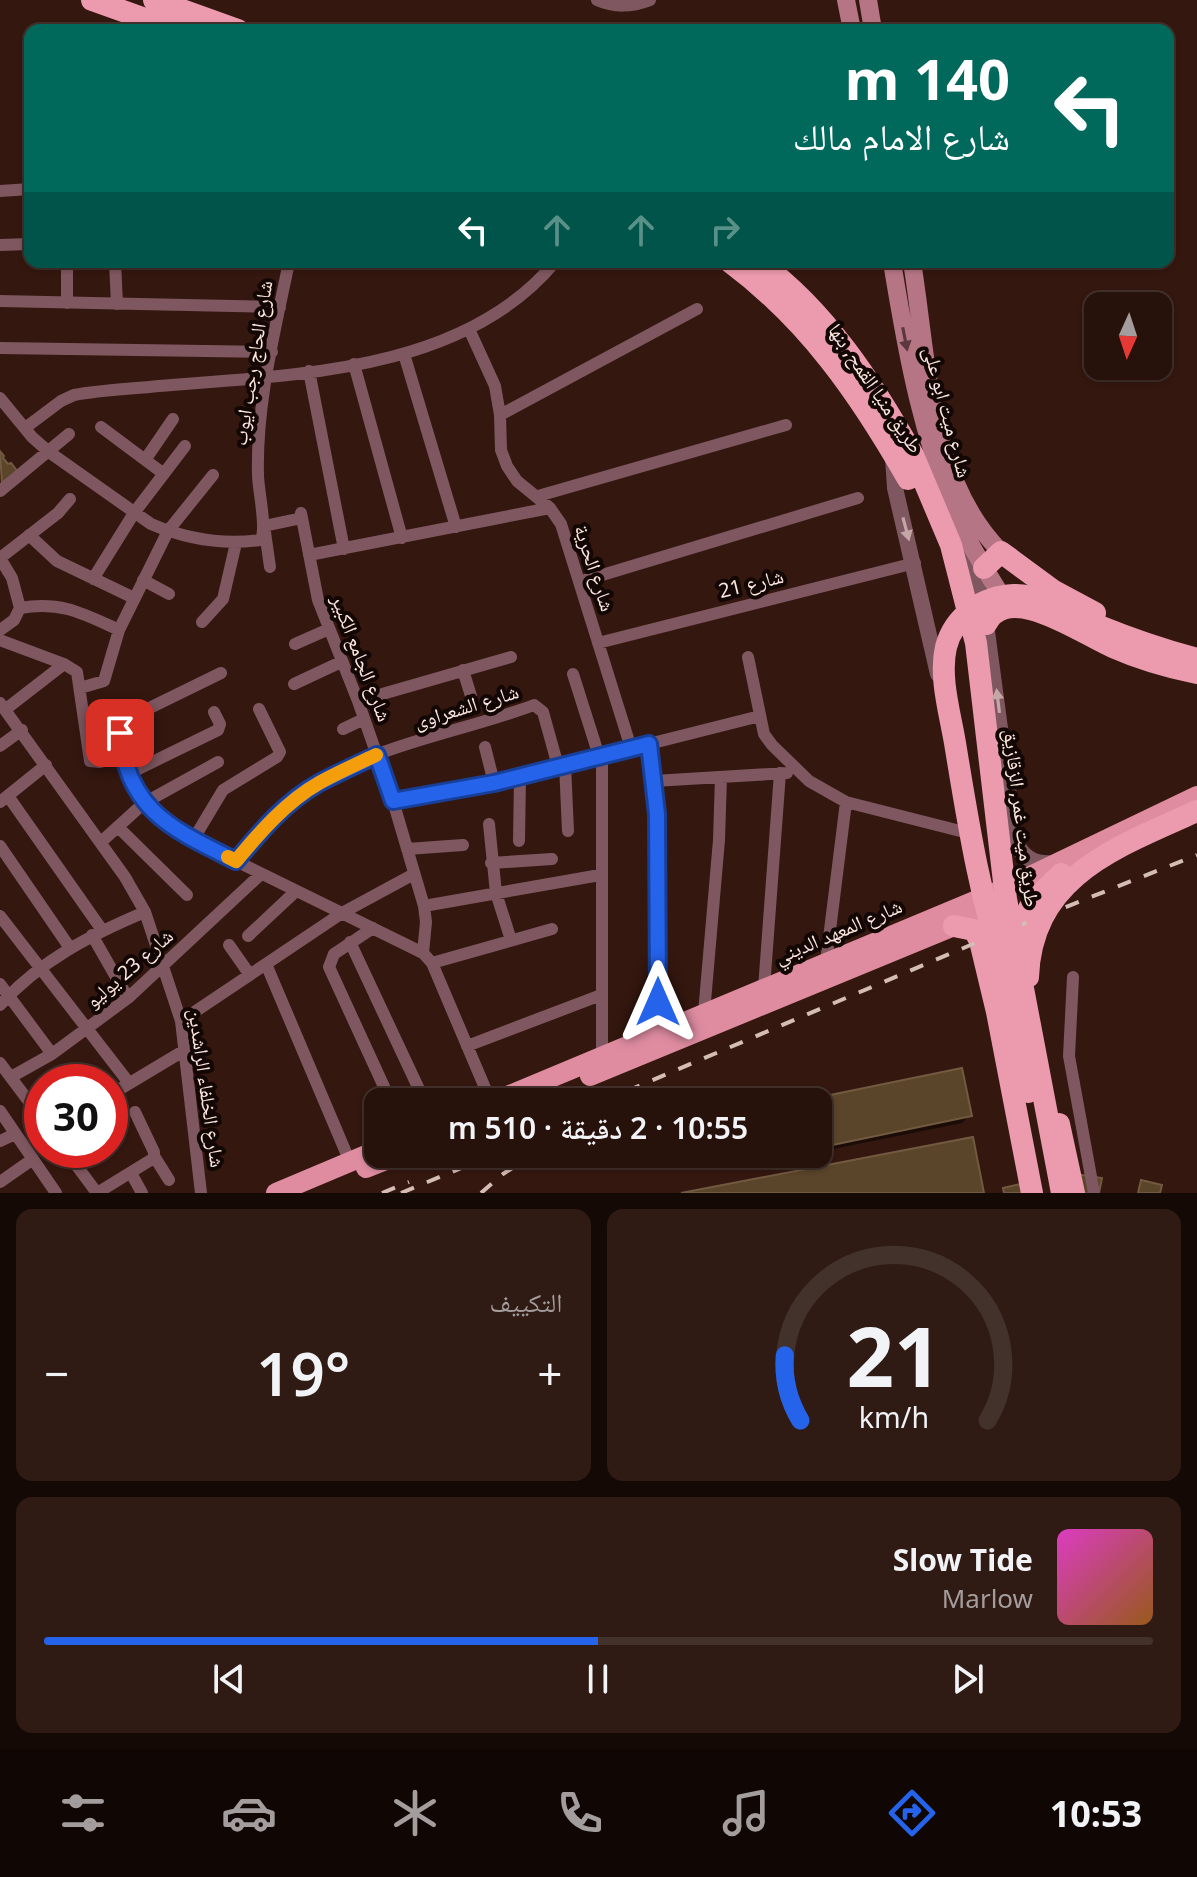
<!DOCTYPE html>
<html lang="ar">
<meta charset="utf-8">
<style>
body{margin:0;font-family:"Noto Sans","Noto Naskh Arabic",sans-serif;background:#2f1a14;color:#f1f3f6;direction:rtl;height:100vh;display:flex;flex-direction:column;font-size:30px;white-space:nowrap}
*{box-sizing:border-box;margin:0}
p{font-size:26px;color:#a49d9d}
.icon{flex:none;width:44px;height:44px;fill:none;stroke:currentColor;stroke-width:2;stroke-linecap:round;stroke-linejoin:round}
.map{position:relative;height:1193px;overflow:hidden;direction:ltr}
.panel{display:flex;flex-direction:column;gap:16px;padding:16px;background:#150906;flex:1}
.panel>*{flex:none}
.hud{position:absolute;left:24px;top:24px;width:1150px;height:244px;border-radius:16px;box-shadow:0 2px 6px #0004,0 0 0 2px #43312c;direction:rtl;background:#00695c;color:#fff;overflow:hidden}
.needle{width:52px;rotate:183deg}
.buttons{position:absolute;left:1084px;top:292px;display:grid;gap:16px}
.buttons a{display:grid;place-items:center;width:88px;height:88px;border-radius:16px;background:#27110b;box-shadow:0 2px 6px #0004,0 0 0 2px #43312c;font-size:40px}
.speed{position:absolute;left:24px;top:1064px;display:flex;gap:16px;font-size:40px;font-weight:700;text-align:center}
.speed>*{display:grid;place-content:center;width:104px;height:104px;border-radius:50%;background:#27110b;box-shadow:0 2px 6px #0004,0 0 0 2px #43312c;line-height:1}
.speed .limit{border:12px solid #d22;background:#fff;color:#111}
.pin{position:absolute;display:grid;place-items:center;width:68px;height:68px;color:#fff;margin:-34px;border-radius:16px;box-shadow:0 4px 12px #0006}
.me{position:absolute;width:88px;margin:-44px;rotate:0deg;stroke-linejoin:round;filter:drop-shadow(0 0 6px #0008)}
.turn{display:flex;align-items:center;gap:28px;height:168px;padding:0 32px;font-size:36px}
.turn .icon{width:104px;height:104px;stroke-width:2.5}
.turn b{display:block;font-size:56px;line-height:68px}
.lanes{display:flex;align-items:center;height:76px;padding:0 32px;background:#0003;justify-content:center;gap:40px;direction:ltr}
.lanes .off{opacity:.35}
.big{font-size:60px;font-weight:600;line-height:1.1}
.panel .widget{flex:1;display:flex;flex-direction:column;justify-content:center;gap:12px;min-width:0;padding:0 28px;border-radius:16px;background:#2f1a14}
.panel .dial{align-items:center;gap:0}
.dial svg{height:208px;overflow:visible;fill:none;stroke:#43312c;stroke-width:7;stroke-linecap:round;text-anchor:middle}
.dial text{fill:#f1f3f6;stroke:none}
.song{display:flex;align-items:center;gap:24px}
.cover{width:96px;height:96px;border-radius:12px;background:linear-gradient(135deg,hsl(310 70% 55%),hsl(30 70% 35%))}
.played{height:8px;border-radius:4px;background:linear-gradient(90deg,#2563eb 50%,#43312c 50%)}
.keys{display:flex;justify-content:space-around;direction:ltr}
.heat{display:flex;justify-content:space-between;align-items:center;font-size:44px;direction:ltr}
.panel .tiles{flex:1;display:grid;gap:16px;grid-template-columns:1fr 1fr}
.widget:last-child{grid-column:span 2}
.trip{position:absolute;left:364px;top:1088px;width:468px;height:80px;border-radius:16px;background:#27110b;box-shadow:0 2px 6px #0004,0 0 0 2px #43312c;font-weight:600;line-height:80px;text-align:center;direction:rtl}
.dock{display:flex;height:128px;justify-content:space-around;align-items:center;background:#100704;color:#a49d9d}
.dock .icon{width:56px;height:56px}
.dock .selected{color:#2563eb}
.dock b{font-size:36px;color:#f1f3f6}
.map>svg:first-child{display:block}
.shadow{fill:#0007}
.building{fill:#5a442a;stroke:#715a3f;stroke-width:2}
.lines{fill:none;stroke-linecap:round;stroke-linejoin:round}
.minor{stroke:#7f5760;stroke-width:12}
.tertiary{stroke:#7f5760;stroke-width:16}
.secondary{stroke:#b57585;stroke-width:18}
.primary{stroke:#df8ca1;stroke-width:20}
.trunk{stroke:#ec9aae;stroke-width:22}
.rail{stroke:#d3bdb5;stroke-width:4;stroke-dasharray:14 14;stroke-linecap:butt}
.trunk-bridge{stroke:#ec9aae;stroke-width:22}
.oneway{fill:#5c383e}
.oneway2{fill:#c4a6a6}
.route-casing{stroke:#184099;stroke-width:20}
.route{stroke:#2563eb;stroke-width:14}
.slow{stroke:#f59e0b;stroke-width:14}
.labels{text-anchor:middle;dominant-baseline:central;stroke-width:8;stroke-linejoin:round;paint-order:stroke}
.street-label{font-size:20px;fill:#fce7e0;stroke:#130704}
</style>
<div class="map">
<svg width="1197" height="1193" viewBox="0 0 1197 1193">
<rect width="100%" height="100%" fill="#34170f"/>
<path class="shadow" d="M961 1070 970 1115 962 1123 818 1152V1102H806Z"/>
<path class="building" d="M0 451 4 456 3 458 8 464 11 463 18 472 2 484Z
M962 1068 972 1116 818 1148V1102H796Z
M973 1137 984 1193H681Z
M1075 1174 1102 1178 1099 1193H1077Z
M1141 1180 1162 1185 1160 1193H1138Z
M1020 1184 1022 1193H1004L1003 1188Z"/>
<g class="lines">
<path class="minor" d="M597 0C615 8 631 7 650 0
M0 191 30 189
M0 245 30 244
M115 262 117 304
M0 301 280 307
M67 303V262
M469 329 495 386 500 415 501 450 507 466 517 481 550 508 561 524 631 748
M0 348 272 352
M404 354 456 527
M354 364 402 538
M309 371 344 549
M0 398 32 437 49 452 151 524C186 539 222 545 260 540 268 531 258 490 258 475 256 404 275 331 289 262
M500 415 697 309
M101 427 164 474
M25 428 61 401 74 395C102 390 131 389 159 386 291 375 463 373 555 262
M145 460 173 419
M0 491 69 434
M538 496 786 425
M301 513 318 600 358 701 393 801 424 906 426 922 423 953
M264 526 302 518
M265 532 270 567
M29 535 57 561 134 598
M309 555 550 508
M0 558 58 513 70 499
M0 558 12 578 20 608 14 620 0 630
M93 579 134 513 185 446
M143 580 169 594
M579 582 858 498
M20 608C61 601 82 613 119 630
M202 622 223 599 236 543
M0 640 64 664 77 672 90 761 100 762 125 756
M598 643 915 563
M295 644 329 629
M748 657 764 734 772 745 809 781 846 802 972 834
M463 670 471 696
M221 673 127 719C112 736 132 786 145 803 153 815 167 825 179 833L423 953 432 963 491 1102
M573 674 599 756
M294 684 341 662
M80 688 104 681 119 630 168 531 213 475
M358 701 511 657
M0 703 125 877 145 912 181 1021 201 1193
M6 709 64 664
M343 729 364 719
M649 744 657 814V1033
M0 746 22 730
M485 747 494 783
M565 765 568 831
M130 773 218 730 220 724 214 712
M654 781 787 773
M8 796 102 930
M393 801 494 783 760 716
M0 802 46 765
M489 824 496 893 511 940
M118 827 187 895
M193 840 223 790 277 757 280 752 259 709
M519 841 520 776
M101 842 144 803 218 762
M0 846 70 948
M407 849 463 845
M236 861C260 833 284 805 316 785 380 743 462 732 534 705L543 712 558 766
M491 863 552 859
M424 906 600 875
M0 916 129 1083
M373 928 334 954 329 967 391 1102
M92 935 128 998
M248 936 296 891
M350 942 425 1102
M229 945 250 975
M826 962 846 802
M432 963 552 929
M266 964 350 1162
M1073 977 1069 1056 1094 1193
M0 984 52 1054
M764 988 780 773
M0 1005C40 961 90 935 145 912
M704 1013 719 840 721 777
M181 1021 342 913 414 874
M467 1046 601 995
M602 1056V755
M0 1063 42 1119
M11 1077 52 1054 128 998 261 874
M110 1095 185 1050
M0 1111 56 1193
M0 1141 15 1134
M65 1150 97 1193 154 1158V1152L135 1112
M154 1156 169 1180
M131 1173 142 1193
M0 1182 33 1159"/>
<path class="tertiary" d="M893 458 895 488 938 674
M961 542 975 577 986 624 1015 840C1022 858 1035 865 1054 863"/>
<path class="secondary" d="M846 0 852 30
M868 0 873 30
M892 262C907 354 923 445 963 530 976 556 992 580 1007 605
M912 262C928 359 928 479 1001 552"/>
<path class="primary" d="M590 1076 954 926 999 904
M493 1102 1001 890 1197 796
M366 1168 401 1154
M276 1193 378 1150"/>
<path class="trunk" d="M92 0 176 30
M154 0 238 30
M730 262C809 321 860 395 908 479
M759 262C826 311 873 384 913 455
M984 568 1001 552 1054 591 1095 613
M986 624C1008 580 1082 634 1113 647 1140 659 1168 667 1197 673
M954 926 974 930 980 941 997 1012 1032 1193
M1029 960C1021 906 1023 912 1061 874
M1059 1124 1074 1193"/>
<path class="rail" d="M601 1102 980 941 1197 855
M382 1193 409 1182
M401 1193 495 1154
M481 1193 503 1174 534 1154"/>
<path class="trunk-bridge" d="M913 455 951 545 976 643 1006 899 1062 1193
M1005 968 1028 1092
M1006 975C980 900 968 822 955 743 950 713 939 677 946 647 954 616 983 596 1014 595 1045 595 1071 615 1099 626 1131 639 1163 650 1197 659
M1028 977C1032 875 1118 847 1197 811"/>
</g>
<defs><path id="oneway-solid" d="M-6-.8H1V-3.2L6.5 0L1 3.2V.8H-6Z" transform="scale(2)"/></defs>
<use class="oneway" href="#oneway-solid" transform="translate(905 339) rotate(79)"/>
<g class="oneway2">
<use href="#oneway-solid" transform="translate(906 529) rotate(75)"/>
<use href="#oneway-solid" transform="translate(998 701) rotate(-97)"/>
</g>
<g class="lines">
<g class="route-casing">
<path id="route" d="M120 733C127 811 174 830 236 861 260 832 286 801 319 783 338 773 358 764 377 755L393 801 494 783 649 744 657 814 658 1002"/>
</g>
<use href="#route" class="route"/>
<path class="slow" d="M228 857 236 861C260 832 286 802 319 783 337 773 357 764 376 755"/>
</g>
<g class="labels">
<g class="street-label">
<text transform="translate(252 363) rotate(-81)">شارع الحاج رجب ايوب</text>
<text transform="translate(876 388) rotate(56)">طريق منيا القمح, بنها</text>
<text transform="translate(948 412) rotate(75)">شارع ميت ابو على</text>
<text transform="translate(595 568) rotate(72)">شارع الحرية</text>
<text transform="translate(751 583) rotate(-14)">شارع 21</text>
<text transform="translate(362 658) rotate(69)">شارع الجامع الكبير</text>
<text transform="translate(466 706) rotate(-17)">شارع الشعراوى</text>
<text transform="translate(1022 818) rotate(83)">طريق ميت غمر, الزقازيق</text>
<text transform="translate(838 931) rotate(-23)">شارع المعهد الديني</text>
<text transform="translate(129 968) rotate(-41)">شارع 23 يوليو</text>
<text transform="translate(207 1088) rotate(82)">شارع الخلفاء الراشدين</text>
</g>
</g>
</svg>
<div class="buttons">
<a><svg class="needle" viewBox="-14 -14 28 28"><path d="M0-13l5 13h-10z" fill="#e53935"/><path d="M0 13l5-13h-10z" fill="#a49d9d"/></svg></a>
</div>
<div class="speed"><div class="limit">30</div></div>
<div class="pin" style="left:120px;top:733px;background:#d93025"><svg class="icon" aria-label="arrive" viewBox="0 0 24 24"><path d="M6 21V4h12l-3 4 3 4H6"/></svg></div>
<svg class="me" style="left:658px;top:1002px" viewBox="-20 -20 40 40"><path d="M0-17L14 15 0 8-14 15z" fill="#2563eb" stroke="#fff" stroke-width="4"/></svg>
<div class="trip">10:55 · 2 دقيقة · 510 m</div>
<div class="hud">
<div class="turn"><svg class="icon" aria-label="left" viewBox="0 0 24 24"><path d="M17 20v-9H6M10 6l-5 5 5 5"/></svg><div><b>140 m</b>شارع الامام مالك</div></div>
<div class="lanes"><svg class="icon" aria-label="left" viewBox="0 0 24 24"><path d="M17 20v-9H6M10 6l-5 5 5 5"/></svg><svg class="icon off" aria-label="ahead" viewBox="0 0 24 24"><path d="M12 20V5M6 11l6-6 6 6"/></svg><svg class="icon off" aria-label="ahead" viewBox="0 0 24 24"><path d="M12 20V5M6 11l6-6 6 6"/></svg><svg class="icon off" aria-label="right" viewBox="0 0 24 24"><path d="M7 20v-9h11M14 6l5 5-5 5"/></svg></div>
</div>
</div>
<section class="panel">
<div class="tiles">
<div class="widget dial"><svg viewBox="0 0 100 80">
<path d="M14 69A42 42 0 1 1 86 69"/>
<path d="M14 69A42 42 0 0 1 8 44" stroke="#2563eb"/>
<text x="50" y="56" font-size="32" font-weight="700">21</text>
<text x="50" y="72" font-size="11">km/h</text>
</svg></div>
<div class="widget"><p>التكييف</p>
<div class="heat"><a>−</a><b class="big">19°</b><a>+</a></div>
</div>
<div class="widget">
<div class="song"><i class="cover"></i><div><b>Slow Tide</b><p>Marlow</p></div></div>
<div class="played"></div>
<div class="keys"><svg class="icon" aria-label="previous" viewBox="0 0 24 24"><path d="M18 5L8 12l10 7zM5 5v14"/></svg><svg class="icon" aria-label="pause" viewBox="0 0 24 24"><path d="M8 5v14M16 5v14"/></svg><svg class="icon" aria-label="next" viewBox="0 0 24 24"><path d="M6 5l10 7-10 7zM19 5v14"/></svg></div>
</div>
</div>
</section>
<nav class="dock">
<b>10:53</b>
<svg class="icon selected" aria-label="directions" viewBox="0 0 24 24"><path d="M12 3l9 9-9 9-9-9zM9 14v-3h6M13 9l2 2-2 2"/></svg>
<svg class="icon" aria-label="music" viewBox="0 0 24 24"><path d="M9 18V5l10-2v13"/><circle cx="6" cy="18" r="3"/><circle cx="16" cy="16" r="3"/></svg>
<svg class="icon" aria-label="phone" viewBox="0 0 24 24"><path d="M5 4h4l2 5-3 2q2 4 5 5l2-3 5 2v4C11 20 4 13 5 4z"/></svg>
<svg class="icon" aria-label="climate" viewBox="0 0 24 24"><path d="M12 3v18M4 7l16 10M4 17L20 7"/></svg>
<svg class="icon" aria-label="car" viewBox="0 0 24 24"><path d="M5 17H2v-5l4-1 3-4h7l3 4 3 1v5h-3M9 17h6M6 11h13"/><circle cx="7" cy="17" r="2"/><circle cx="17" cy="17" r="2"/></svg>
<svg class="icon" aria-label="filters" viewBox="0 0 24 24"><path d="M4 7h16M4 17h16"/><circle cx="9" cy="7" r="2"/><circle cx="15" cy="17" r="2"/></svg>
</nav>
